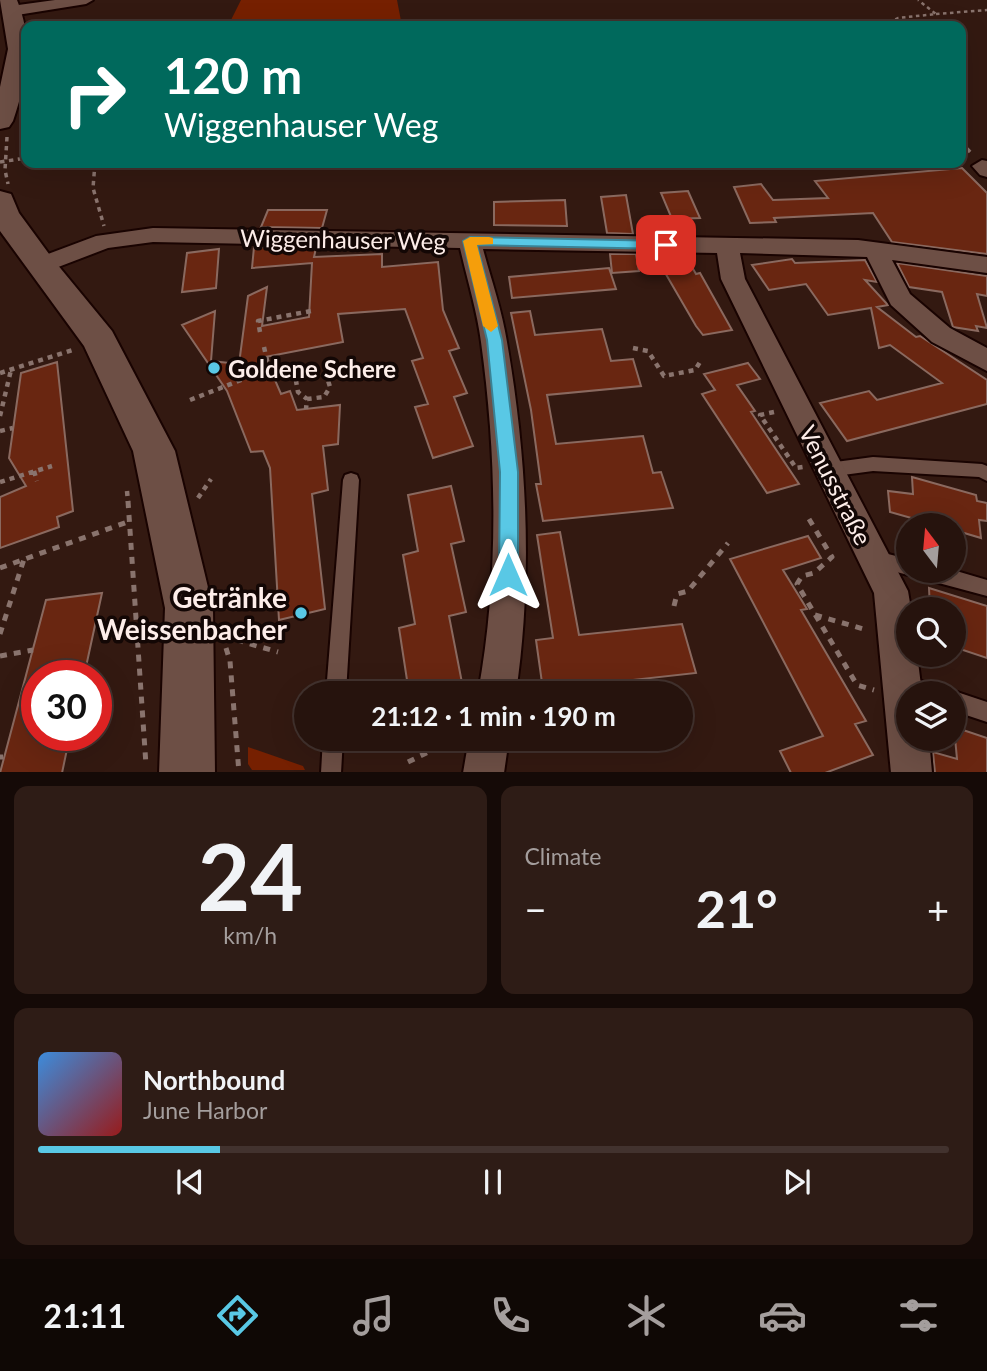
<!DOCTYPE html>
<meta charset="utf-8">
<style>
body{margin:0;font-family:Lato,sans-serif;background:#2e1c16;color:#f1f3f6;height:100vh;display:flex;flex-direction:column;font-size:26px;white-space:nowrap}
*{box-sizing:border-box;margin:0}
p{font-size:23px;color:#a49e9d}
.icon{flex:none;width:38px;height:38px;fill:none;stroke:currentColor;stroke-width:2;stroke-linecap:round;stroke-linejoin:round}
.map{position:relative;height:772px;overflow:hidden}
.drawer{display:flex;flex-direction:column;gap:14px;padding:14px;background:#150a07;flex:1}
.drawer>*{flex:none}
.top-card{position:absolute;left:21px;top:21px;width:945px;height:147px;border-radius:14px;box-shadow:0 7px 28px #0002,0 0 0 2px #42322e;background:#00695c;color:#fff;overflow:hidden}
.needle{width:46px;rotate:344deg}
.tools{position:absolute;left:896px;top:513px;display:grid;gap:14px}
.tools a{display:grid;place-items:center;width:70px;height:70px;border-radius:50%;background:#26130d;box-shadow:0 7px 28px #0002,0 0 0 2px #42322e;font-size:35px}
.speed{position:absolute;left:21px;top:660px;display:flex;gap:14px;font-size:35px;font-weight:700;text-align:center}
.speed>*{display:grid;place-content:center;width:91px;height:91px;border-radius:50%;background:#26130d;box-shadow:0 7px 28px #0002,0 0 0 2px #42322e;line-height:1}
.speed .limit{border:10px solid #d22;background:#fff;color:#111}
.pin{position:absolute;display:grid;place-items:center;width:60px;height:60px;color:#fff;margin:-30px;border-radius:14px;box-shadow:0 4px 10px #0006}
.me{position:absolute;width:77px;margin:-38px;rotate:0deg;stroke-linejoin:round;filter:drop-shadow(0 0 5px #0008)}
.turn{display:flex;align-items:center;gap:24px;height:147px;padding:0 28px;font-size:32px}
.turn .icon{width:91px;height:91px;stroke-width:2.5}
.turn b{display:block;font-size:49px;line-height:60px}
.big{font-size:52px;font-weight:700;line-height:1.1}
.drawer .tile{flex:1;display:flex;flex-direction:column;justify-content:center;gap:10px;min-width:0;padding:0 24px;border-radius:14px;background:#2e1c16}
.drawer .dial{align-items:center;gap:0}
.dial b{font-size:91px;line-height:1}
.song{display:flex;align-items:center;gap:21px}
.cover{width:84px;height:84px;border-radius:10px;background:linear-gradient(135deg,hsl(210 70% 55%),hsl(0 70% 35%))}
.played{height:7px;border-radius:4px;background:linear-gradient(90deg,#59c8e5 20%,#42322e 20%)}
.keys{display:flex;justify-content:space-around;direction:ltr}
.heat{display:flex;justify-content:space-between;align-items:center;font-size:38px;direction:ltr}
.drawer .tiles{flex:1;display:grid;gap:14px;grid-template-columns:1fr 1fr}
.tile:last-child{grid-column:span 2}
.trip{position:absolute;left:294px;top:681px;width:399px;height:70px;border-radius:35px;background:#26130d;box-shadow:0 7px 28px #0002,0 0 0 2px #42322e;font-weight:700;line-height:70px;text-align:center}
.tab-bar{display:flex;height:112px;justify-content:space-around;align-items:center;background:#0f0805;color:#a49e9d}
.tab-bar .icon{width:49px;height:49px}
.tab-bar .selected{color:#59c8e5}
.tab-bar b{font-size:32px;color:#f1f3f6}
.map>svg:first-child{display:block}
.green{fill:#762001}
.building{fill:#692611;stroke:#8a695f;stroke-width:2}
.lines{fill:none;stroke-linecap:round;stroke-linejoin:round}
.service-casing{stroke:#190301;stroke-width:4}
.minor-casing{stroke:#190301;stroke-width:4}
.secondary-casing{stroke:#190301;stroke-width:4}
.path-far3{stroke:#89736d;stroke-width:2.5;stroke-dasharray:3.5 3.5;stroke-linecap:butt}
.path-far2{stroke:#89736d;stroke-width:3.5;stroke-dasharray:4.5 4.5;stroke-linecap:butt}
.path-far1{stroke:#89736d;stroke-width:4.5;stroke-dasharray:5 5;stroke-linecap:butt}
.path{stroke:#89736d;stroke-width:5;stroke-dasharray:7 7;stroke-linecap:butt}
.service{fill:#6d4f45;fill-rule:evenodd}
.minor{fill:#6d4f45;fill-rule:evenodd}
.secondary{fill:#6d4f45;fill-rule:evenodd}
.route{fill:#59c8e5;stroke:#3a8295;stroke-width:2}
.slow{fill:#f59e0b}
.poi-dot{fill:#59c8e5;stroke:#130705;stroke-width:2.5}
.labels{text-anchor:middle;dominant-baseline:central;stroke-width:7;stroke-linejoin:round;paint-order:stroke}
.street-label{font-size:24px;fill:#fdede9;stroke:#130705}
.poi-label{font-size:24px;font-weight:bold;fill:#fdede9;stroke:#130705;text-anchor:start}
.near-poi-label{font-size:28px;font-weight:bold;fill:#fdede9;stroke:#130705;text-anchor:end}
</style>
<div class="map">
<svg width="987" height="773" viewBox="0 0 987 773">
<rect width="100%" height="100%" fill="#331911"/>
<path class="green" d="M241 0H397L402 26H228Z
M248 747 303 766 305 770H252L248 764Z"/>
<path class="building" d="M962 168 987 193V254L892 242 873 213 774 218 776 222 750 223 734 187 761 184 773 200 828 198 815 181Z
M688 191 700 218 672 219 661 193Z
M626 195 633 234 607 233 601 197Z
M565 200 567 226 494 225V202Z
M268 210H327L322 228 261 227Z
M254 247 316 248 314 257 382 254V267L438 262 443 310 459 348 449 351 467 393 454 397 473 446 433 458 415 407 428 404 412 361 423 358 405 309 338 314 343 342 265 357 281 394 290 391 297 410 340 405 338 444 323 446 328 490 312 494 325 609 279 620 270 468 263 451 251 452 227 391 182 325 215 311 211 361 239 364 248 296 267 287 262 326 309 317 312 263 252 268Z
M219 249 216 288 182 292 187 253Z
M610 254H636L639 271 612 273Z
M792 259 795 263 865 260 877 282 865 280 888 305 877 307 916 337 920 336 987 380V404L847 441 820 403 869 391 877 400 942 383 890 345 879 348 871 308 828 315 806 284 769 290 752 265Z
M688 260 696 274 700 273 732 330 703 335 696 326 660 264Z
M897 263 987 276V296L977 294 987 328 976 326 978 331 953 327 942 292 909 287Z
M609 268 616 289 512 298 509 277Z
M530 311 535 335 602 329 611 361 633 359 641 386 547 395 556 444 643 436 653 473 661 472 673 508 543 521 536 484H541L531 410 511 313Z
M57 362 73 511 57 517 59 527 0 548V497L26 486 9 458 21 373Z
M748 363 760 379 737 385 755 411 751 412 799 484 767 493 702 394 715 390 704 374Z
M912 477 976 495 977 501 987 503V521L979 520 981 538 954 530V525H936L890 512 888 491 913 494Z
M451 486 464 541 451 544 466 612 449 616 464 693H409L399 628 415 624 403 555 418 551 408 495Z
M560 532 579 635 682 624 696 673 543 690 536 640 553 638 537 535Z
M808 536 821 558 783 570 807 609 801 610 866 721 855 724 873 755 825 773H791L780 751 823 736 730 559Z
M929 588 987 606V658L954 647V609H930Z
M102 593 84 676H37V735H70L62 773H0L46 600Z
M954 727 987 738V773H935L933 752 957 759Z"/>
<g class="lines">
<g class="service-casing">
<path id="service" d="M873 457 982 464 987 466V481L979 477 873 471 828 477 823 475 820 470 823 465 828 463Z
M351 473 357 475 359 480 346 693H326L343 480 345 475Z
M876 551 908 559V570H953L987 580V596L920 578 913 573 908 575 870 565 868 559 870 553Z
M904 675 936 686 939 693H908V696L897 692 894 685 897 678Z
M954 691 987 702V722L954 711V693H950Z
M323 738H343L341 773H321Z"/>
</g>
<g class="minor-casing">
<path id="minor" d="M55 0H93L86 4 11 16 3 11 11 6Z
M982 160 987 161V177L980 175 972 166Z
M153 228 858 240 987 257V273L892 260 910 294 950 328 987 348V371L932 342 891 305 867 257 740 253 745 279 908 591 911 609H908V654H917L922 693H908V738H929L932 773H891L874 593 721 279 717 253 483 249C491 279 502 310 507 342 527 457 533 577 516 693H478C499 578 497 458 481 342 477 311 467 279 460 248L153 242 108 248 40 274 32 272 28 266 32 260 96 236Z
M469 738H509L504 773H463Z"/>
</g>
<g class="secondary-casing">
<path id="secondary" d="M0 0H17C34 42 27 79 13 121L9 127 0 129V87L8 49Z
M0 191 11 194 19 213 52 258 112 331 175 451 213 608 215 773H159L165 608 133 451 84 346 0 231Z"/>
</g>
<path class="path-far3" d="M936 14 987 10
M883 26 898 18 936 14 918 0"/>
<path class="path-far2" d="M7 137 5 170 8 184
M961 142 972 154
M0 162 26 158
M95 163 93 188 104 226"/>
<path class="path-far1" d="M260 332 258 321 311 311
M264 347 269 369
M633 348 648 351 664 376 695 370 700 362
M294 370 326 374 330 387 324 397 307 399
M0 373 76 349
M190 400 269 369 294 370 298 392 307 399 306 409
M774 412 760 415 796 468 803 467
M0 416 11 370
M0 431 13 428
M34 471 37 481
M0 482 52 466
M127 491 128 502
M198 498 211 479"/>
<path class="path" d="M128 501 146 765
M809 519 832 557 814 573 802 576 797 584 857 685 874 690
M0 568 130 521
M674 606 677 594 688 591 728 543
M815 615 867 630
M0 634 24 559
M223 636 278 652
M226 648 230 661 239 773
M0 656 33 650
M0 757H3
M408 762 457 738"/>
<use href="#service" class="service"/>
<use href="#minor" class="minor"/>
<use href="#secondary" class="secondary"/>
</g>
<path class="route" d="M470 237 666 241 673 245 666 249 477 245 502 340 518 472V575L515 581 508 584 501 581 499 575 500 472 487 340 463 241Z"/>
<path class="slow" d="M489 237 493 238V244L477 245 498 326 491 332 483 326 463 241 470 237Z"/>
<g class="poi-dot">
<circle cx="214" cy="368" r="7"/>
<circle cx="301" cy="613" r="7"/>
</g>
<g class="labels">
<g class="street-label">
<text transform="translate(343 239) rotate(1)">Wiggenhauser Weg</text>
<text transform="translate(836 485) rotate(63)">Venusstraße</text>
</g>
<g class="poi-label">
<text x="228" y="368">Goldene Schere</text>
</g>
<g class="near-poi-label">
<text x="287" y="597">Getränke<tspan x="287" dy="32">Weissenbacher</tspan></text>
</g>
</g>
</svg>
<div class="tools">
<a><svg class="needle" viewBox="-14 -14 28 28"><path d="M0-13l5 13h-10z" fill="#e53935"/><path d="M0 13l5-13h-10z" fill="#a49e9d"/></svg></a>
<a><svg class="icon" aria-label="search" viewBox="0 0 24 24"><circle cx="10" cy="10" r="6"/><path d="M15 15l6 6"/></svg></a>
<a><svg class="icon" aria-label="layers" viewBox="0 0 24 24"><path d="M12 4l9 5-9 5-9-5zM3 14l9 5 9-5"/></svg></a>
</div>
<div class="speed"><div class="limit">30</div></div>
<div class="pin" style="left:666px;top:245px;background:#d93025"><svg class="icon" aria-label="arrive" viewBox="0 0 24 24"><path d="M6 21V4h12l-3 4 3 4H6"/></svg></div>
<svg class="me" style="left:508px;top:575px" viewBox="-20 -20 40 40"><path d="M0-17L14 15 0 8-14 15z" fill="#59c8e5" stroke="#fff" stroke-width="4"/></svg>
<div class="trip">21:12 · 1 min · 190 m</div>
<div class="top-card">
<div class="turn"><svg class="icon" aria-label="right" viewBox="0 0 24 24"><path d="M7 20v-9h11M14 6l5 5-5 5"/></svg><div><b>120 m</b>Wiggenhauser Weg</div></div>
</div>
</div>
<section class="drawer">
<div class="tiles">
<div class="tile dial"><b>24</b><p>km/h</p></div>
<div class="tile"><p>Climate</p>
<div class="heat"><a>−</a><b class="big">21°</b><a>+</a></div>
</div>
<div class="tile">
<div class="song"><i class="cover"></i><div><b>Northbound</b><p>June Harbor</p></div></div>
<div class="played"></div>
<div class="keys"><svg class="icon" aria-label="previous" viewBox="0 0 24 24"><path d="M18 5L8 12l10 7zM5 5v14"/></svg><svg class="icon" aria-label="pause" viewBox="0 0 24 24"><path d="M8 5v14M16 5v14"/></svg><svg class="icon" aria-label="next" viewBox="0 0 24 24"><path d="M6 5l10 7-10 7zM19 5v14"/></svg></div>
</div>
</div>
</section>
<nav class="tab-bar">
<b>21:11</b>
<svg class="icon selected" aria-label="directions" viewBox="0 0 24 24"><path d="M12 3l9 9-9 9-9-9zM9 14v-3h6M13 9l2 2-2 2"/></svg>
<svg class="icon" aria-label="music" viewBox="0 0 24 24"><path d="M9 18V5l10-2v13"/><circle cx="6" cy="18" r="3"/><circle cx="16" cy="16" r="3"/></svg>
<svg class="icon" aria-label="phone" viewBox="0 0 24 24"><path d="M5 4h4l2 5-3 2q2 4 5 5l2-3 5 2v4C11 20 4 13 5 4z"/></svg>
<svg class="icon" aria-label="climate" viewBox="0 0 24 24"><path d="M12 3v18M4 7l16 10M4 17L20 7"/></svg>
<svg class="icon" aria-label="car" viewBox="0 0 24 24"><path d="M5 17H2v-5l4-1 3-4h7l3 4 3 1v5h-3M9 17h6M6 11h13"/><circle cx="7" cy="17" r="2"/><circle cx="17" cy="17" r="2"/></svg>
<svg class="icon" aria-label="filters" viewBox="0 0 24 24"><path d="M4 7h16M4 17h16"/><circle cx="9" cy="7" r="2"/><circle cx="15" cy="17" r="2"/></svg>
</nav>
